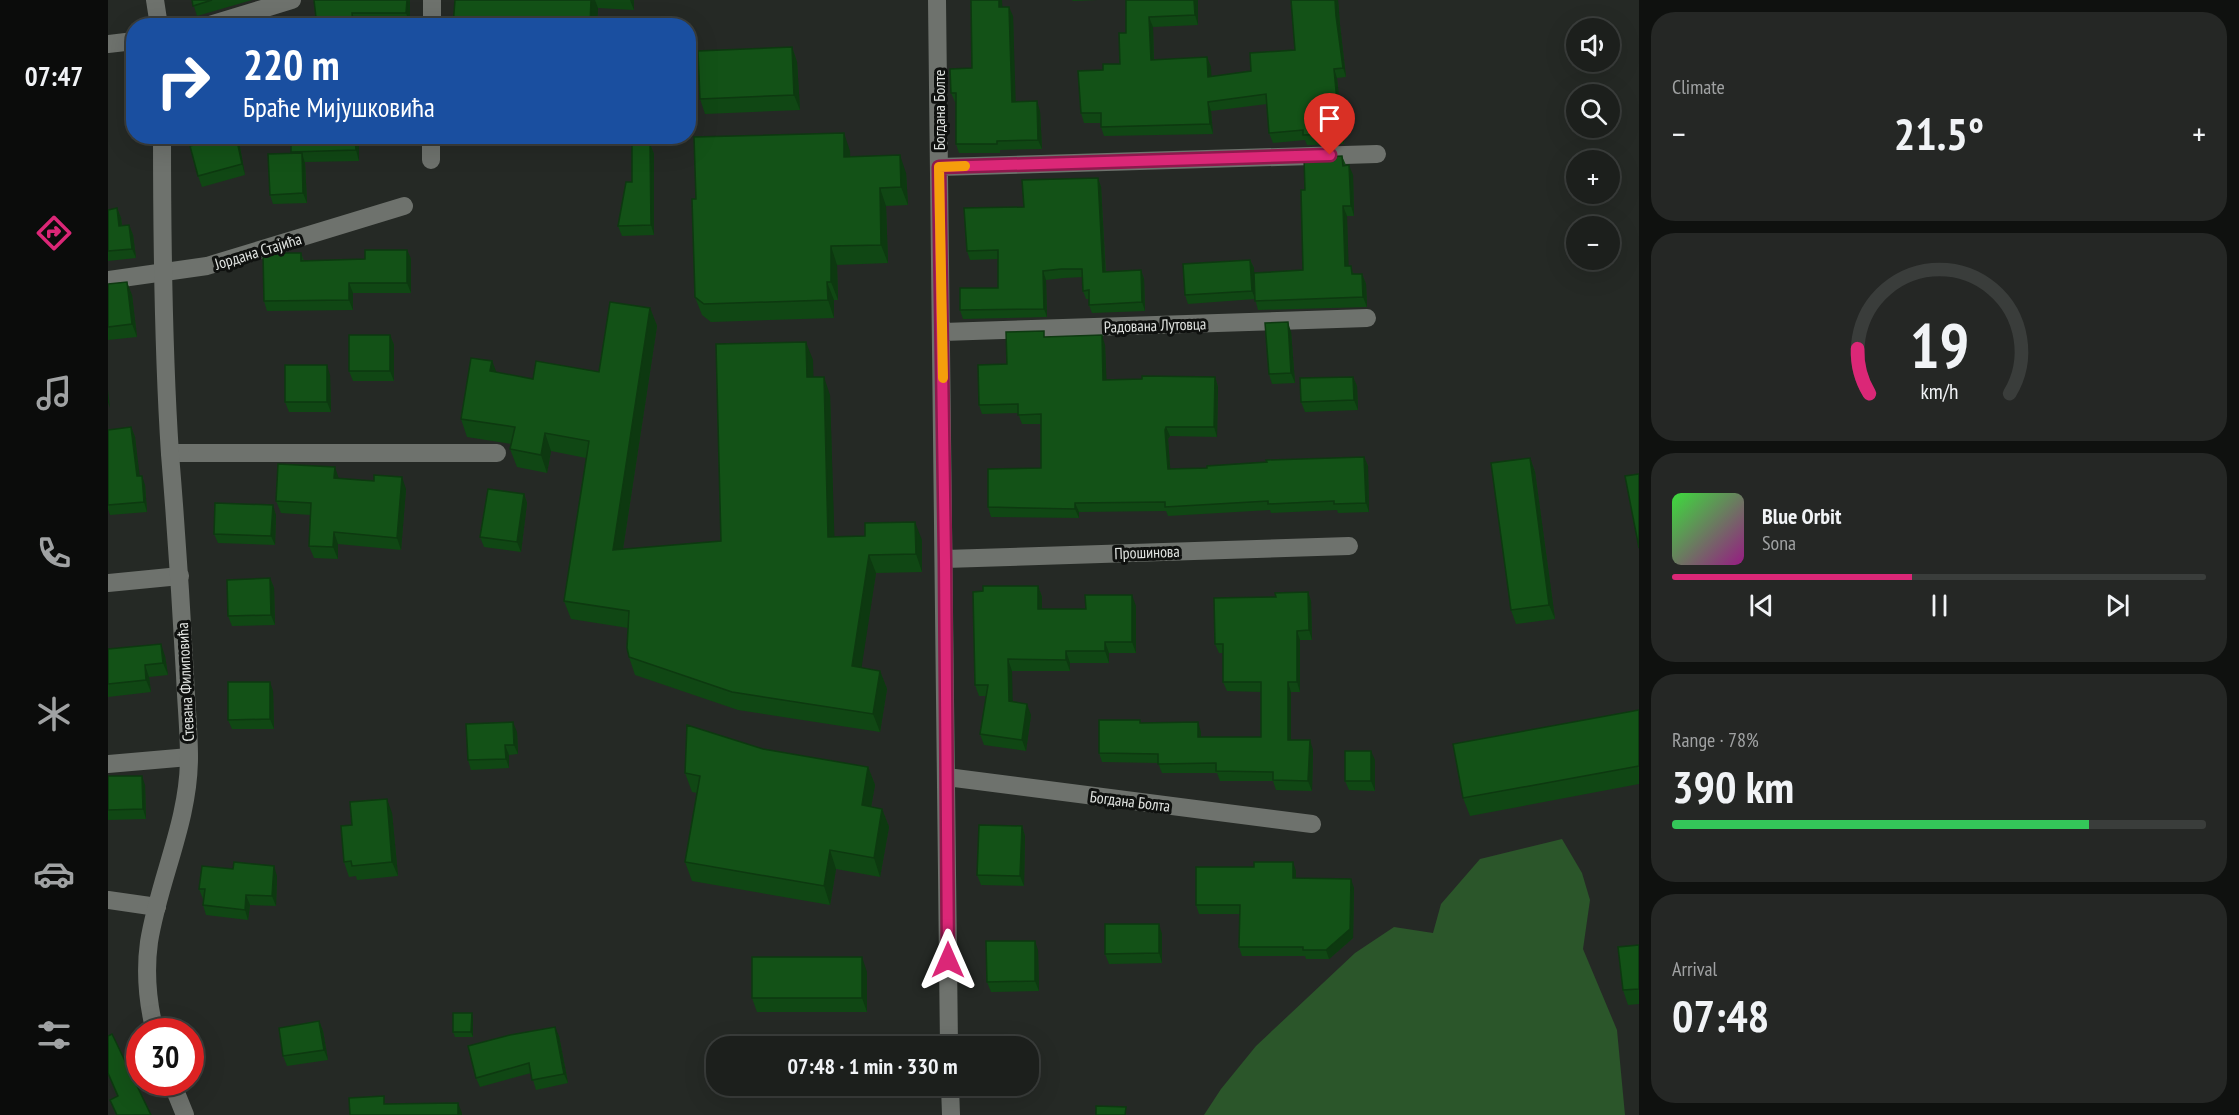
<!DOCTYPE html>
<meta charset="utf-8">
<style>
body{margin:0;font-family:"PT Sans Narrow",sans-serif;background:#252725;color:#f1f3f6;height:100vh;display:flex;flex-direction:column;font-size:22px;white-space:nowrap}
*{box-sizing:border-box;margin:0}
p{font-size:20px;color:#a0a2a3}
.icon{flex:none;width:33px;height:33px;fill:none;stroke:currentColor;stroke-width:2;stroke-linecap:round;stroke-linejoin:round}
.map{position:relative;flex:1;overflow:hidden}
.sheet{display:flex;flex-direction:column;gap:12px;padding:12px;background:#0f110f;width:600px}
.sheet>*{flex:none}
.hud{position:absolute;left:18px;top:18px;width:570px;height:126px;border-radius:24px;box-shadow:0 6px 24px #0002,0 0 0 2px #3a3d3b;background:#1a4fa0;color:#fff;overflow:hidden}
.controls{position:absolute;left:1458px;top:18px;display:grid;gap:12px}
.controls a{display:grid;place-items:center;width:54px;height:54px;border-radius:50%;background:#1c1f1c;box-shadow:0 6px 24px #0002,0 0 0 2px #3a3d3b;font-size:30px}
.speed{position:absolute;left:18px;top:1018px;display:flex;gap:12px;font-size:30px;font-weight:700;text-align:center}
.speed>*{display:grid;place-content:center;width:78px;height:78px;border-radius:50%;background:#1c1f1c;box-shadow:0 6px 24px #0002,0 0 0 2px #3a3d3b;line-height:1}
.speed .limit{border:9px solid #d22;background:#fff;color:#111}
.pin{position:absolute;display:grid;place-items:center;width:51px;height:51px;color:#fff;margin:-62px -26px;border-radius:50% 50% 50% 0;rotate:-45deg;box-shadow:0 0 6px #0007}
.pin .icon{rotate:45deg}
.me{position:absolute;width:66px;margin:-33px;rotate:0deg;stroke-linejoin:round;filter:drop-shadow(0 0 4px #0008)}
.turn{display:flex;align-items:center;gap:21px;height:126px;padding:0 18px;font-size:27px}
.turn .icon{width:78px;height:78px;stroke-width:2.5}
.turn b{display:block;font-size:42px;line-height:51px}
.big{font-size:45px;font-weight:800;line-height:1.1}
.sheet .card{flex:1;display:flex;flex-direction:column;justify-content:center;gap:9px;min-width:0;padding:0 21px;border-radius:24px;background:#252725}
.sheet .dial{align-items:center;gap:0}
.dial svg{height:156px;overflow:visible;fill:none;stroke:#3a3d3b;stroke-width:7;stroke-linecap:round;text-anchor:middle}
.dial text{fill:#f1f3f6;stroke:none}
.song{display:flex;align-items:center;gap:18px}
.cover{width:72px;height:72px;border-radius:9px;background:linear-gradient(135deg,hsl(120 70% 55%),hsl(310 70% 35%))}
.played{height:6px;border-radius:3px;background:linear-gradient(90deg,#db2777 45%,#3a3d3b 45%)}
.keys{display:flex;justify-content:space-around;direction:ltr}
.heat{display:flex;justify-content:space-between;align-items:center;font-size:33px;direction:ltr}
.charge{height:9px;border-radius:4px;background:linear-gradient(90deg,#34c759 78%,#3a3d3b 0)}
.trip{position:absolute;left:598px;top:1036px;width:333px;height:60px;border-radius:24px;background:#1c1f1c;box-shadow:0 6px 24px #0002,0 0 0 2px #3a3d3b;font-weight:800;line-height:60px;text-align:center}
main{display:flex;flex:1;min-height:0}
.menu{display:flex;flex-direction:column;width:108px;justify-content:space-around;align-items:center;background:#0b0c0b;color:#a0a2a3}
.menu .icon{width:42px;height:42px}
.menu .active{color:#db2777}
.menu b{font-size:27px;color:#f1f3f6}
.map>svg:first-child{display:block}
.grass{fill:#2b562a}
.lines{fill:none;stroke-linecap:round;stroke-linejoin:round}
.street{stroke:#6e726d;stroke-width:18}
.secondary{stroke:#6e726d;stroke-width:18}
.wall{fill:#104714}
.shaded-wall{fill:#0d3910}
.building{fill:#135217;stroke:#0d3910;stroke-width:1.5}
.route-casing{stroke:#8e194d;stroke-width:15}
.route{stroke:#db2777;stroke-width:10}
.slow{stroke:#f59e0b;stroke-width:10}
.labels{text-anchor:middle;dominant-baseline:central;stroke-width:6;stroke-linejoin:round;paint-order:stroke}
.street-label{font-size:16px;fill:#e1e4e1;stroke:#0f110f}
</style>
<main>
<nav class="menu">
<b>07:47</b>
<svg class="icon active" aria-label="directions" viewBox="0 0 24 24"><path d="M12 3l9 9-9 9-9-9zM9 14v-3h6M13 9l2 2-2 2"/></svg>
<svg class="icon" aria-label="music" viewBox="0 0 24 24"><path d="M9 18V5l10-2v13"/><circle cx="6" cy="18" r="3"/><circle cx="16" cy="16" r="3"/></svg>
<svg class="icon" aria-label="phone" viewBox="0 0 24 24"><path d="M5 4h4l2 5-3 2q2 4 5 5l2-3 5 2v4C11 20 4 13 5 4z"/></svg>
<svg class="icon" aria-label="climate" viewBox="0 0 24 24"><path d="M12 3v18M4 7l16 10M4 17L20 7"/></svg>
<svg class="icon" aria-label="car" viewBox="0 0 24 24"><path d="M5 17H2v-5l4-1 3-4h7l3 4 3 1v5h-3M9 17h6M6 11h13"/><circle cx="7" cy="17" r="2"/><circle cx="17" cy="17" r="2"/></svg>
<svg class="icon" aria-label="filters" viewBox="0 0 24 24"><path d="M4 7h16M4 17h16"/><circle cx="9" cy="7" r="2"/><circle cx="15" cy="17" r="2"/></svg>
</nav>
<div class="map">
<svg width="1531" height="1115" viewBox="0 0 1531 1115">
<rect width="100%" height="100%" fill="#252925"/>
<path class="grass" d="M1454 839 1474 873 1482 900 1475 949 1509 1030 1517 1115H1096L1113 1089 1148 1046 1247 953 1286 927 1325 933 1333 904 1372 859Z"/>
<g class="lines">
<path class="street" d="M829 0 841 1047
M98 26 184 0
M324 26V0
M0 44 26 41
M323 160V136
M831 167 1269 154
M0 280 99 266 296 206
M835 332 1259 318
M62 453H389
M837 559 1241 546
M0 583 72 576
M0 764 81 757
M839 777 1204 824
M0 900 49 907
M842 1086 843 1115"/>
<path class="secondary" d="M47 0 51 26
M47 1032C40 1004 37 971 41 942 51 879 81 822 81 757 81 730 78 702 77 675 73 601 68 527 62 454 55 348 54 242 54 136
M64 1083 77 1115"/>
</g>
<path class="wall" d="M84 0H144L89 16Z
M206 0H302V24H248V26H209Z
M347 0H526V10L490 8 489 26H345Z
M863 0H894V7L905 16 907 102 932 111 934 149 892 150V153H851L848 144V102H847L843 93 864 68Z
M964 0H989L965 1Z
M1018 0H1090V25L1045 27 1046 60 1099 57 1103 67V76L1143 71 1187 50 1183 0H1230L1232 25 1238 77 1229 78 1236 144 1199 145 1197 140 1165 143 1161 133 1159 104 1103 111 1105 134 996 136 993 127V123H976L973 113 995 70 1012 64 1018 33Z
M684 47 689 62 692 110 597 114 592 99Z
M84 136H130L137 175 94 187 90 176Z
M183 136H301V138L251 139V161L197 162 199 203 165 204 162 195 184 154Z
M431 136H515L514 146 433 141Z
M542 144 546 154V235L514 236 510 226 524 182Z
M742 151V157L798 173 800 205 778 206 780 263 729 265 730 300H726V318L603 322 594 315 587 297 588 199Z
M1234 156 1238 165 1245 175 1246 216H1239L1240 266 1246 274H1254L1258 284 1259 307 1150 310 1147 299 1080 304 1077 295 1142 260 1146 268V273L1195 270 1197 190Z
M990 178 993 187 998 272 1033 270 1036 279 1037 311 984 313 981 305V299H978L975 291V277L956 278 938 280 939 317 855 319 852 310 890 288V259L862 260 859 251 916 207Z
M9 208 13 218 14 226 21 225 25 235 28 258 0 261V210Z
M299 250 303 259V293H245V310L159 311 156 301 193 253 196 261 257 259Z
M0 284 24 295 29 337 0 340Z
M542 308 549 326 515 549 613 541 705 360V377L722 395 726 537 814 540V572L768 573 753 668 772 671 779 689 772 732 630 710 527 675 521 657 520 628 463 619 456 601 478 458 443 451 439 473 409 467 402 449 404 444 359 437 353 419 384 361 388 372 425 379 491 372Z
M1183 332 1187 383 1164 384 1161 374Z
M282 335 286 345V381H245L241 371Z
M938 337 997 345 998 380 1107 377 1110 387 1109 437 1062 436 1060 439 1062 469 1099 468 1256 457 1260 466 1261 512 1230 513 1229 510 1163 513 1162 510 1060 516 1058 511 971 512V518L883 517 880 507 933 468V424H914L910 413 874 414 871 405 899 364Z
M222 375 223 412H181L177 402Z
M1245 377 1249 386 1250 410 1197 412 1193 402Z
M23 427 27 437 31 476 37 485 39 512 2 515 0 509V430Z
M1422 458 1427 472 1447 619 1408 624 1403 610Z
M231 478 298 489 293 550 230 544V559L206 558 201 546 203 515 173 513 168 501Z
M416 494 419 503 413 552 376 547 372 537Z
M168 515 167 545 110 543 106 534Z
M162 578 166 588 167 625 124 626 120 616Z
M930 586 934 597V609H978L1028 606V653H1001V663H962V671H904V701L923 715 918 751 876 745 872 734 878 696H871L867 685 875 591Z
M1200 592 1203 601 1204 640H1192V692H1183V740L1205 750 1204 791 1168 790 1165 781H1112L1109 773H1054L1050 763 994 762 991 753 1032 723 1093 732V737H1153V692L1119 691 1115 682V653H1111L1107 644 1168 597Z
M0 649 57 656 60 675 41 677 43 692 0 697Z
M165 691 166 729H124L120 720Z
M1531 710V784L1362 816 1355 798Z
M409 732 410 754 401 755V768L363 770 360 760Z
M655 749 760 767 767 785 763 807 774 809 781 827 772 877 728 869 722 905 584 881 577 862 589 793 584 792 577 773Z
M1267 760V791L1241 790 1237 781Z
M0 776 37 785 38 819 0 820Z
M284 813 290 876 249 880 248 876 241 877 236 862 244 825Z
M914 826 917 836 916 886 873 885 869 875Z
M125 869 169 876 168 906 142 905 140 920 98 915 95 905V899L91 889Z
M1188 871V878L1246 888 1245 938 1221 959H1198L1197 956H1134L1131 947 1132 914H1091L1088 905Z
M1054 934V963L1001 964 997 954Z
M1531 945V1004L1520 1005 1515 990Z
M930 950 931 991 883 992 879 982Z
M759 972V1012H649L644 998Z
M365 1018V1037H347L345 1032Z
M211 1021 215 1031 220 1060 179 1066 175 1056Z
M0 1036 43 1115H8L2 1100 9 1096 0 1074Z
M451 1036 460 1083 428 1090 423 1073 372 1087 368 1078Z"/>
<path class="shaded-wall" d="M299 0H302V24L298 13Z
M483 0H487L490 8 489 26H482Z
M522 0H526V10Z
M891 0H894L895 16 891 7Z
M1086 0H1090V25L1087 15Z
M1227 0H1230L1232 25 1238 77 1235 68 1228 16Z
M901 7 905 16 908 111 904 102Z
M244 13 248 24V26H245Z
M1041 17 1045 27 1046 69 1043 60Z
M684 47 689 62 692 110 686 95Z
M1099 57 1103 67 1104 86 1100 77Z
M1226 69 1229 78 1236 144 1232 134Z
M929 101 932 111 934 149 930 140Z
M1100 102 1103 111 1105 134 1102 124Z
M736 133 742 151 743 175 736 157Z
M128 136H130L137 175 134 164Z
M247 136H250L251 139V161L248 150Z
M511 136H515L514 146Z
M542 144 546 154V235L543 225Z
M194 153 197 163 199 203 195 193Z
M792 155 798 173 800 205 793 187Z
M1241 165 1245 175 1246 216 1243 206Z
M990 178 993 187 998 281 995 272Z
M772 188 778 206 780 263 773 245Z
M1235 206 1239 216 1241 276 1237 266Z
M9 208 13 218 15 236 11 226Z
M21 225 25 235 28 258 24 249Z
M723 246 729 265 730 300 723 282Z
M299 250 303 259V293L299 283Z
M1142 260 1146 268 1147 299 1144 291Z
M1033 270 1036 279 1037 311 1034 302Z
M935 271 938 280 939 317 936 309Z
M1254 274 1258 284 1259 307 1255 297Z
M19 282 24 295 29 337 24 324Z
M719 282 726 300V318L720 300Z
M241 283 245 293V310L241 300Z
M542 308 549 326 512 568 505 550Z
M1180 322 1183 332 1187 383 1183 373Z
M282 335 286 345V381L282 371Z
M994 335 997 345 999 390 995 380Z
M698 342 705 360 706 395 699 377Z
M384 361 391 379 382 371Z
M219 365 222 375 223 412 219 402Z
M716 377 722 395 727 555 720 537Z
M1107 377 1110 387 1109 437 1106 427Z
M1245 377 1249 386 1250 410 1246 400Z
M0 390 2 408 0 402Z
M23 427 27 437 33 486 29 476Z
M1058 427 1062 436 1060 439 1063 478 1060 469 1057 430Z
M437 433 443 451 439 473 433 455Z
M1256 457 1260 466 1261 512 1258 503Z
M1422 458 1427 472 1447 619 1441 605Z
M227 467 231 479 226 478Z
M34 476 37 485 39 512 36 502Z
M294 477 298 489 293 550 289 538Z
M416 494 419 503 413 552 409 542Z
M967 503 971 512V518L967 509Z
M165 505 168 515 167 545 163 536Z
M807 522 814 540V572L808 554Z
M226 532 230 544V559L225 547Z
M761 555 768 573 751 684 744 666Z
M162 578 166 588 167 625 163 615Z
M930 586 934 597V620L930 609Z
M1200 592 1203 601 1204 640 1201 630Z
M1024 595 1028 606V653L1024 642Z
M1189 631 1192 640V692L1189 682Z
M997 642 1001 653V663L997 651Z
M53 644 57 656 60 675 55 663Z
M958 651 962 663V671L958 660Z
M900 659 904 671 905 712 901 701Z
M37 665 41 677 43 692 38 680Z
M772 671 779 689 772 732 765 714Z
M162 682 165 691 166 729 162 719Z
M1180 682 1183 692V749L1180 740Z
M919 704 923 715 918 751 914 740Z
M405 722 409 732 410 754 406 745Z
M1090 722 1093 732V746L1090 737Z
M1202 740 1205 750 1204 791 1200 781Z
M397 745 401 755V768L398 759Z
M1263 751 1267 760V791L1263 781Z
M760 767 767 785 760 824 754 805Z
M34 776 37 785 38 819 35 809Z
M279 799 284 813 290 876 284 862Z
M774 809 781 827 772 877 766 858Z
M914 826 917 836 916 886 912 876Z
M722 850 728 869 722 905 716 886Z
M1185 862 1188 871V887L1185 878Z
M166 866 169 876 168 906 164 896Z
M1243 879 1246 888 1245 938 1221 959 1218 950Z
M138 895 142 905 140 920 137 910Z
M1051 924 1054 934V963L1051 953Z
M927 941 930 950 931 991 927 981Z
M754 957 759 972V1012L754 998Z
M364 1013 365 1018V1037L363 1032Z
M211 1021 215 1031 220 1060 216 1050Z
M447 1027 451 1036 460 1083 456 1074Z
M350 1103 354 1113V1115H350Z"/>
<path class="building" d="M84 0H104L85 6Z
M206 0H299L298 13H244L245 26H209Z
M347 0H483L482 26H345Z
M863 0H891V7H901L904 102 929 101 930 140 889 141V144H848V93H843L842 69 864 68Z
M1018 0H1086L1087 15 1041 17 1043 60 1099 57 1100 77 1143 71 1142 53 1187 50 1183 0H1227L1228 16 1235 68 1226 69 1232 134 1195 135V130L1161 133 1158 94 1100 102 1102 124 993 127V113H973L970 71 995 70V64H1012L1011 33H1018Z
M684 47 686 95 592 99 590 51Z
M736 133V157L792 155 793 187 772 188 773 245 723 246V282H719L720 300 596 304 587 297 584 199H588L586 137Z
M84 136H128L134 164 90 176 82 146 86 145Z
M183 136H247L248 150 183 152Z
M524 144H542L543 225 510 226 518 182H524Z
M194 153 195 193 162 195 160 154Z
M1234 156 1235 166 1241 165 1243 206H1235L1237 266H1243L1244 274H1254L1255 297 1147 301 1146 273 1195 270 1193 190H1197L1196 158Z
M990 178 995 272 1033 270 1034 302 981 305V290L975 291 974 269H953L935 271 936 309 852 310V288H890V250L859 251 856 208 916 207 914 180Z
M9 208 11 226 21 225 24 249 0 251V210Z
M257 250H299V283H241V300L156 301 155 253H193V261L257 259Z
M1142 260 1144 291 1077 295 1075 264Z
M19 282 24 324 0 327V284Z
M502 302 542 308 505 550 613 541 608 344 698 342 699 377H716L720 537 757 536V523L807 522 808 554 761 555 744 666 772 671 765 714 624 692 521 657 519 648 521 611 456 601 481 441 437 433 433 455 402 449 407 427 353 419 363 358 384 361 382 371 425 379 428 361 491 372Z
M1180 322 1183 373 1161 374 1157 323Z
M936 331V337L994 335 995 380 1034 379V376L1107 377 1106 427H1058L1057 430 1060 469 1099 468V466L1159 462 1158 460 1256 457 1258 503 1226 504V501L1160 504V501L1057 507V502L967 503V509L880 507V469L933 468V414L910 415V404L871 405 870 365 899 364 898 332Z
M241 335H282V371H241Z
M177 365H219V402H177Z
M1245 377 1246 400 1193 402 1192 378Z
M23 427 29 476H34L36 502 0 505V430Z
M1422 458 1441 605 1403 610 1383 463Z
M170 464 227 467 226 478 266 481V475L294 477 289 538 226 532 225 547 201 546 203 503 168 501Z
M1531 474V548L1517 476Z
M380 489 416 494 409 542 372 537Z
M107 503 165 505 163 536 106 534Z
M162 578 163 615 120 616 119 580Z
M875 586H930V609H978L977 595H1024V642H997V651H958V660L900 659 901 701 919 704 914 740 872 734 880 685H867L865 592 875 591Z
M1200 592 1201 630 1189 631V682H1180V740H1202L1200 781 1165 780V772L1108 771V763L1050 764V754L991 753V720H1032V723L1090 722V737H1153V682H1115V644H1107L1106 598 1168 597 1167 593Z
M53 644 55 663 37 665 38 680 0 684V649Z
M120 682H162V719L120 720Z
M1531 710V766L1355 798 1345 744Z
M405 722 406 745H397L398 759 360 760 358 724Z
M579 725 655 749 760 767 754 805 774 809 766 858 722 850 716 886 577 862 592 776 577 773Z
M1237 751H1263V781H1237Z
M0 776H34L35 809 0 810Z
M279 799 284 862 244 866 243 861 236 862 233 826 244 825 242 802Z
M871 825 914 826 912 876 869 875Z
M126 862 166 866 164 896 138 895 137 910 95 905 97 889H91L94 866 125 869Z
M1146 862H1185V878L1243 879 1242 929 1218 950H1195V947H1131L1132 905H1088V867H1146Z
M997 924H1051V953L997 954Z
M878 941H927V981L879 982Z
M1531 945V989L1515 990 1510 947Z
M644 957H754V998H644Z
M345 1013H364L363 1032H345Z
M211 1021 216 1050 175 1056 171 1028Z
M447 1027 456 1074 424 1080 421 1063 368 1078 360 1046 402 1035Z
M4 1034 43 1115H9L2 1100 10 1096 0 1073V1036Z
M276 1096V1104L350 1103V1115H242L241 1098Z
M988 1106 1018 1107 1017 1115H988Z"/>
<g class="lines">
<g class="route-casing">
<path id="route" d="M840 960 837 559 831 167 1222 155"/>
</g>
<use href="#route" class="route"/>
<path class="slow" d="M835 378 831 167 857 166"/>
</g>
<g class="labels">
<g class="street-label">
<text transform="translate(831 110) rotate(-90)">Богдана Болте</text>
<text transform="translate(150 251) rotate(-17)">Јордана Стајића</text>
<text transform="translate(1047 325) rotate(-2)">Радована Лутовца</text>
<text transform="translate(1039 552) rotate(-2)">Прошинова</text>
<text transform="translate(77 682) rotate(-93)">Стевана Филиповића</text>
<text transform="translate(1022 801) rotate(7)">Богдана Болта</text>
</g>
</g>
</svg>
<div class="controls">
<a><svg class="icon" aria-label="sound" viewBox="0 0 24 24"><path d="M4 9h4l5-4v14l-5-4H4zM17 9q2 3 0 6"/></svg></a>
<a><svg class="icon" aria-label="search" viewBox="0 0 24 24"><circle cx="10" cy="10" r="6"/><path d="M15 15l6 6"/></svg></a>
<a>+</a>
<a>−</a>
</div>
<div class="speed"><div class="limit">30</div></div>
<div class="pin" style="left:1222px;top:155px;background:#d93025"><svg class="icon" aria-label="arrive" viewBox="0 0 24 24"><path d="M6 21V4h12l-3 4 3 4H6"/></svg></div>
<svg class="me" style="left:840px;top:960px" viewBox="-20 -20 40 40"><path d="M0-17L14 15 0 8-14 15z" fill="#db2777" stroke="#fff" stroke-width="4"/></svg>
<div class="trip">07:48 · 1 min · 330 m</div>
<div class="hud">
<div class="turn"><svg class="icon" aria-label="right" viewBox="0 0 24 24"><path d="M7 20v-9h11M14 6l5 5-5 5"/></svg><div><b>220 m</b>Браће Мијушковића</div></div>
</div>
</div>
<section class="sheet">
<div class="card"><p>Climate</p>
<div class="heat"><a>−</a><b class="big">21.5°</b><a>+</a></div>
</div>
<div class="card dial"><svg viewBox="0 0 100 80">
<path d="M14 69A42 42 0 1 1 86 69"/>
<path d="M14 69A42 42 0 0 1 8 46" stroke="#db2777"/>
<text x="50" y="56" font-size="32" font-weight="700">19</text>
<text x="50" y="72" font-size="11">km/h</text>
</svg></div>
<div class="card">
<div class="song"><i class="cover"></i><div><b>Blue Orbit</b><p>Sona</p></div></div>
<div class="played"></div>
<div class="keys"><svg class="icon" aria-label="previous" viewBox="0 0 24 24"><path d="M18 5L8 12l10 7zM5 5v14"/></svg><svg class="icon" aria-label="pause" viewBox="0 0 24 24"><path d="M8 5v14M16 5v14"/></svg><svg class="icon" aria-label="next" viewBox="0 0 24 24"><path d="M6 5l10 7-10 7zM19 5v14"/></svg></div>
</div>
<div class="card"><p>Range · 78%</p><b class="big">390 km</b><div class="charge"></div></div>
<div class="card"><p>Arrival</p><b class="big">07:48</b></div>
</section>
</main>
